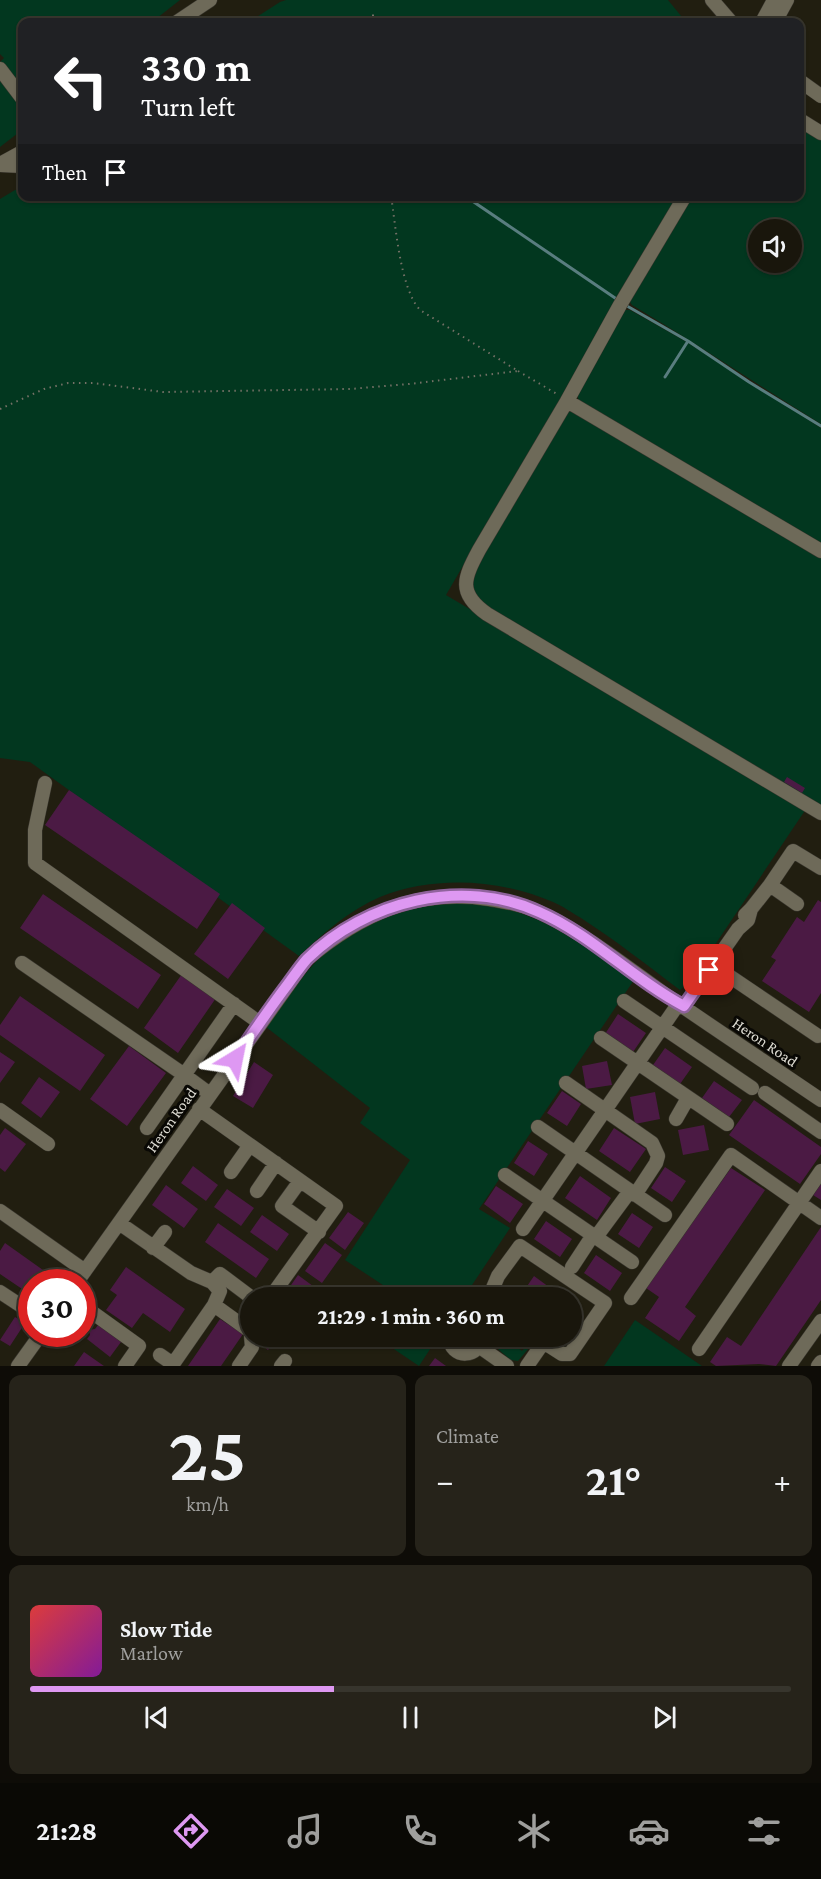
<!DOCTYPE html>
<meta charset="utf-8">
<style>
body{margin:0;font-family:"Crimson Pro",serif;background:#26231a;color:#f1f3f6;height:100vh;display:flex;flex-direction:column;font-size:22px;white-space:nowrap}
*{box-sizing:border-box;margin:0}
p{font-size:20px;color:#9f9f9d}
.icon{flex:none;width:33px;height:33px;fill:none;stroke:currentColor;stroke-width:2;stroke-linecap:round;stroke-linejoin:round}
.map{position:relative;height:1366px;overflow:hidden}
.panel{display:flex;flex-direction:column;gap:9px;padding:9px;background:#0e0c07;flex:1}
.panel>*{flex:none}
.top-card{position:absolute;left:18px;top:18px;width:786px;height:183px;border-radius:12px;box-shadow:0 2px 4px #0004,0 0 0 2px #37352d;background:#202124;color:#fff;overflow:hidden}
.fabs{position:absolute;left:748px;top:219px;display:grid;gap:12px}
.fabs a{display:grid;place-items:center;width:54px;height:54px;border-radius:50%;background:#19160c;box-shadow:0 2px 4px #0004,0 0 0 2px #37352d;font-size:30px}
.speed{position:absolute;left:18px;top:1269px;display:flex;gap:12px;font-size:30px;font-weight:700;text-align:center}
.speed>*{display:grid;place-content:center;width:78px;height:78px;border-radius:50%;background:#19160c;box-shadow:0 2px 4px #0004,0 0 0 2px #37352d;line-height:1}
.speed .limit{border:9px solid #d22;background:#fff;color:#111}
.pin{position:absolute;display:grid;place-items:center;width:51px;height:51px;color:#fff;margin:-26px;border-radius:12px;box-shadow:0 3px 9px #0006}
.me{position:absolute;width:66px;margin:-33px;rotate:35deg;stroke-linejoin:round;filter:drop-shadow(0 0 4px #0008)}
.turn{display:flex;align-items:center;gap:21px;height:126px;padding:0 24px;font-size:27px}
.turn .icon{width:78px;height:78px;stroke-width:2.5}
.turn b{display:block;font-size:42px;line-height:51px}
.then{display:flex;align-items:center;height:57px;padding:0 24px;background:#0003;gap:12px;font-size:22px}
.big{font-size:45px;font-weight:700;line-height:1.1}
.panel .card{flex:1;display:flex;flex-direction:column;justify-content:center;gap:9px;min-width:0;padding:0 21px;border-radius:12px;background:#26231a}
.panel .dial{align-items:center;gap:0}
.dial b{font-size:78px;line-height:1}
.song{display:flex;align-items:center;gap:18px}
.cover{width:72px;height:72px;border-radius:9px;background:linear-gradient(135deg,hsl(0 70% 55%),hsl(290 70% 35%))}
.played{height:6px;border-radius:3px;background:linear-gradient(90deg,#de98f2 40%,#37352d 40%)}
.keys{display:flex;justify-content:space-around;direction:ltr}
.heat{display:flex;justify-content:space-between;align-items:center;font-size:33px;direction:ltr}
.panel .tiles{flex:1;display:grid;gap:9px;grid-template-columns:1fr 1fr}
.card:last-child{grid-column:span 2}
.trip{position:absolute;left:240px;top:1287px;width:342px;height:60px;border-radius:30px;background:#19160c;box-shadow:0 2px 4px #0004,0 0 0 2px #37352d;font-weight:700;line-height:60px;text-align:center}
.tabs{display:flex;height:96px;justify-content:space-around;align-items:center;background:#0a0905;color:#9f9f9d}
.tabs .icon{width:42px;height:42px}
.tabs .on{color:#de98f2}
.tabs b{font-size:27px;color:#f1f3f6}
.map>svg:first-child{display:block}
.green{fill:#02371f;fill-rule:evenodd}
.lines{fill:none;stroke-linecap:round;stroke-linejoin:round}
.stream{stroke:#597d7f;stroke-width:3}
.building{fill:#4b1a44}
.minor-casing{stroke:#39362e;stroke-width:15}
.path{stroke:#747166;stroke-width:2;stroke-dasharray:1.5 4.5;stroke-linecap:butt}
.minor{stroke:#6e6a59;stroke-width:14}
.route-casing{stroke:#90639d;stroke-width:15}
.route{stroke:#de98f2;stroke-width:10}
.labels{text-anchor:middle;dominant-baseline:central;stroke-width:6;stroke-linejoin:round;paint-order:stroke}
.street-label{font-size:16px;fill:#dddbd2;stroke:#090804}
</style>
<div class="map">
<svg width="821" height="1366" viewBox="0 0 821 1366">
<rect width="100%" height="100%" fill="#211e10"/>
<path class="green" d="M0 0H180L152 22H22V130L0 147V62L4 58 0 54Z
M286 0H668L686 22H249L280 2Z
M800 123 821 136V424C758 385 696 343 632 305L628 299 688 197 800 196ZM759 230H792V262H759Z
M22 189V196L678 197 446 595 806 809 690 982 680 990C647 965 615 940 581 918 572 913 563 906 553 902 500 879 434 875 380 897 350 910 323 933 299 956L30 762 0 758V199L15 190Z
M621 310H630L685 341 821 428V550L580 403 578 398V386Z
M571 411 821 555V808L478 604 470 592 473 566 564 414Z
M472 903 505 907 559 928 634 980 479 1209 510 1228 464 1297H392L395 1293 345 1260 410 1160 360 1123 370 1108 266 1027C280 1009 292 989 307 972 336 937 382 912 425 905 440 902 456 903 472 903Z
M635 1320 702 1366H604Z
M376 1337H438L419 1366Z
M490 1337H504L522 1351 526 1346 529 1348 518 1361 511 1360 491 1343Z"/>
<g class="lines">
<path class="stream" d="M465 196 618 300
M627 306 688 341
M665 377 688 341 749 382 821 426"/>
</g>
<path class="building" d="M787 777 805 788 802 793 784 782Z
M69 790 220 894 197 929 45 825Z
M43 894 161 975 138 1009 20 928Z
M818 900 821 902V993L809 1012 762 981 776 960 771 957 797 917 804 922Z
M232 903 265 928 228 979 194 954Z
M182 974 216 998 178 1053 144 1028Z
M20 996 105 1055 80 1091 0 1035V1025Z
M618 1014 646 1033 633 1052 605 1034Z
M129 1046 166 1073 127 1126 90 1099Z
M665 1048 692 1067 680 1084 653 1065Z
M0 1052 15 1062 0 1083Z
M607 1061 612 1085 586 1089 582 1066Z
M254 1062 273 1075 253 1108 233 1096Z
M39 1077 60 1092 41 1118 21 1103Z
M714 1081 742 1100 729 1117 702 1098Z
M562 1091 581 1104 567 1126 547 1113Z
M655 1092 660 1119 635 1124 630 1097Z
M754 1100 821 1147V1154L800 1184 729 1135Z
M704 1125 709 1150 683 1155 678 1130Z
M5 1128 26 1144 5 1172 0 1168V1135Z
M614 1128 646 1149 630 1172 599 1151Z
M528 1141 548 1154 534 1176 514 1163Z
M193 1166 218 1185 206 1201 181 1183Z
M665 1167 686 1181 672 1202 651 1188Z
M731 1168 765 1190 685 1307 696 1316 679 1341 645 1318 659 1297 646 1288Z
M580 1176 611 1198 597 1220 565 1198Z
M821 1184V1200L813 1195Z
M166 1185 198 1209 184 1228 152 1205Z
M496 1186 523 1204 510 1223 484 1204Z
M227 1189 254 1208 241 1226 214 1207Z
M348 1212 364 1223 345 1250 329 1238Z
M632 1213 653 1227 639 1248 618 1234Z
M262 1215 289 1234 277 1251 250 1232Z
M546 1221 572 1239 560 1257 534 1239Z
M218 1223 269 1259 256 1278 205 1242Z
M821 1227V1300L776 1366 759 1364 716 1366 710 1362 727 1337 741 1346Z
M5 1243 50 1275 45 1282H32V1288L28 1293 0 1274V1251Z
M325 1243 342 1255 322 1283 305 1271Z
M596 1255 622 1273 610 1291 584 1273Z
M126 1267 185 1309 170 1332 143 1313 132 1328 106 1310 117 1295 110 1290Z
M298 1275 317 1289 311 1298H282Z
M534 1276 564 1298H519Z
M15 1317 25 1323 10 1346 0 1340Z
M220 1319 243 1334 221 1366H188Z
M98 1325 121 1342 110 1357 87 1339 90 1335 89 1330 95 1329Z
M258 1336H266L274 1342 268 1350 255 1340Z
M84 1352 104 1366H74Z
M435 1358 446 1366H429Z"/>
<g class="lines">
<g class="minor-casing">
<path id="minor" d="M712 0 731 22
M177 22 210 0
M762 22 774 0
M775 22 787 0
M0 69 22 98
M800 81 821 96
M800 120 821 133
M0 164 22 152
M0 165 22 166
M567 401 620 305 685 196
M821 551 567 401 479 550C464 578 457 593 487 614L821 813
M45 783 35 830V863L260 1023
M770 885 793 851 821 868
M745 915 751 909 770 885 797 904
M22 963 183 1074 210 1094
M713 965 818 1036
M624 1001 752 1088
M684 1006 738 929 748 920 751 909
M601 1038 727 1124
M566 1083 652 1143 658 1156 656 1163 635 1195
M765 1093 821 1132
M199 1109 336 1206 270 1298
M0 1110 48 1144
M676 1119 688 1098
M538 1127 665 1215
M147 1128 234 1004
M231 1172 250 1145
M505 1175 632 1262
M300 1181 282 1206 319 1232
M257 1191 276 1163
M0 1211 85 1271
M119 1223 191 1273 212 1282 220 1291 214 1305 173 1364 160 1355
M523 1229 679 1003
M596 1237 630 1191
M153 1248 165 1232
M572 1267 593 1235
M77 1282 306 960C360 914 417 888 489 899 507 902 525 905 541 913 585 934 624 965 663 993 715 1029 768 1064 821 1100
M212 1282 220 1274 252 1298
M0 1292 32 1313
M491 1298 490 1295 498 1276 520 1246 605 1303 570 1354H562L534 1336
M631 1298 731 1155 821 1218
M82 1305 139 1346 125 1366
M214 1305 250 1331
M449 1336C450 1360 481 1359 482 1336
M480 1347 507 1366
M699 1349 821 1171
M18 1366 41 1334
M239 1366 252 1347 251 1336
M281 1366 285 1361
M527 1366 543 1343
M789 1366 821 1321
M818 1366 821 1362"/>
</g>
<path class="path" d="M373 22V14
M518 371 557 394
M0 409 44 389 68 383H93L163 392 350 389 409 384 518 371 420 310C400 288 396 227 391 196"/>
<use href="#minor" class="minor"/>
</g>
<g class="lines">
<g class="route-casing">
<path id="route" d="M235 1059C252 1034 269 1009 288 984 294 976 300 967 307 959 366 901 462 877 539 912 592 935 634 980 684 1006L709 970"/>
</g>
<use href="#route" class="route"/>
</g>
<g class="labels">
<g class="street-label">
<text transform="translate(765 1042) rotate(34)">Heron Road</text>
<text transform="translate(171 1120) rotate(-55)">Heron Road</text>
</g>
</g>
</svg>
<div class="fabs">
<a><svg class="icon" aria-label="sound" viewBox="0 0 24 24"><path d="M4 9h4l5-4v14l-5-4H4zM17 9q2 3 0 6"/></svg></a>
</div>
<div class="speed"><div class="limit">30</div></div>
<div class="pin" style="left:709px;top:970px;background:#d93025"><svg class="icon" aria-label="arrive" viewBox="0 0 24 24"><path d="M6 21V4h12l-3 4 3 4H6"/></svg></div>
<svg class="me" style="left:235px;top:1059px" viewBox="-20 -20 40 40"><path d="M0-17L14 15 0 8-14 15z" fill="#de98f2" stroke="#fff" stroke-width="4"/></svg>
<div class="trip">21:29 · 1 min · 360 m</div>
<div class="top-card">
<div class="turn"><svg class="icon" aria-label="left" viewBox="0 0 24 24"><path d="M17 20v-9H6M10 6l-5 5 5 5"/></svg><div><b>330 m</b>Turn left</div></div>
<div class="then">Then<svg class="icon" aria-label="arrive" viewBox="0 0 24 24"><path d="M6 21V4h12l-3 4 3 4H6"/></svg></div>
</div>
</div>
<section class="panel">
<div class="tiles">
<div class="card dial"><b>25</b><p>km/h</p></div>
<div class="card"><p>Climate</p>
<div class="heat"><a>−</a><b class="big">21°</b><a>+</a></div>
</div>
<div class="card">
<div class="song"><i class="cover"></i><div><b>Slow Tide</b><p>Marlow</p></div></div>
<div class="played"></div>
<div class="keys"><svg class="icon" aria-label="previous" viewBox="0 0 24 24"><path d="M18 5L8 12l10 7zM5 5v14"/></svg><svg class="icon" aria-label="pause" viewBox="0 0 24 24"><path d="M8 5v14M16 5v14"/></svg><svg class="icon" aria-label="next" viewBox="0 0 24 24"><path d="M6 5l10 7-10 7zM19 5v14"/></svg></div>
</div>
</div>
</section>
<nav class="tabs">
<b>21:28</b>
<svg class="icon on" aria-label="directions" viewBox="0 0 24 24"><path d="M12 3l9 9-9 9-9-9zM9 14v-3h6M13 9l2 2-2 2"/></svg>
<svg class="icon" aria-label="music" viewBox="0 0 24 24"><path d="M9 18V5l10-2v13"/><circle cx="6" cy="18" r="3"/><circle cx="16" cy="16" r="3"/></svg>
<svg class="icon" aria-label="phone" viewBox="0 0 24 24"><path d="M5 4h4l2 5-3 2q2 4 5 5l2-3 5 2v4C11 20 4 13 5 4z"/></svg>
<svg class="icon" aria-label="climate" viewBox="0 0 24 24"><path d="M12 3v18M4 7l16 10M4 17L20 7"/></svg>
<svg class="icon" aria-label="car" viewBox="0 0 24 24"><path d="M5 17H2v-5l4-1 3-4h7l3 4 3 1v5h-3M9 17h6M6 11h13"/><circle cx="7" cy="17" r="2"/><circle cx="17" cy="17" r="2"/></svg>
<svg class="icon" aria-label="filters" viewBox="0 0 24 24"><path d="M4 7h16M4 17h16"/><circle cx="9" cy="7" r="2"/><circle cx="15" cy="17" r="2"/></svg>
</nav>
